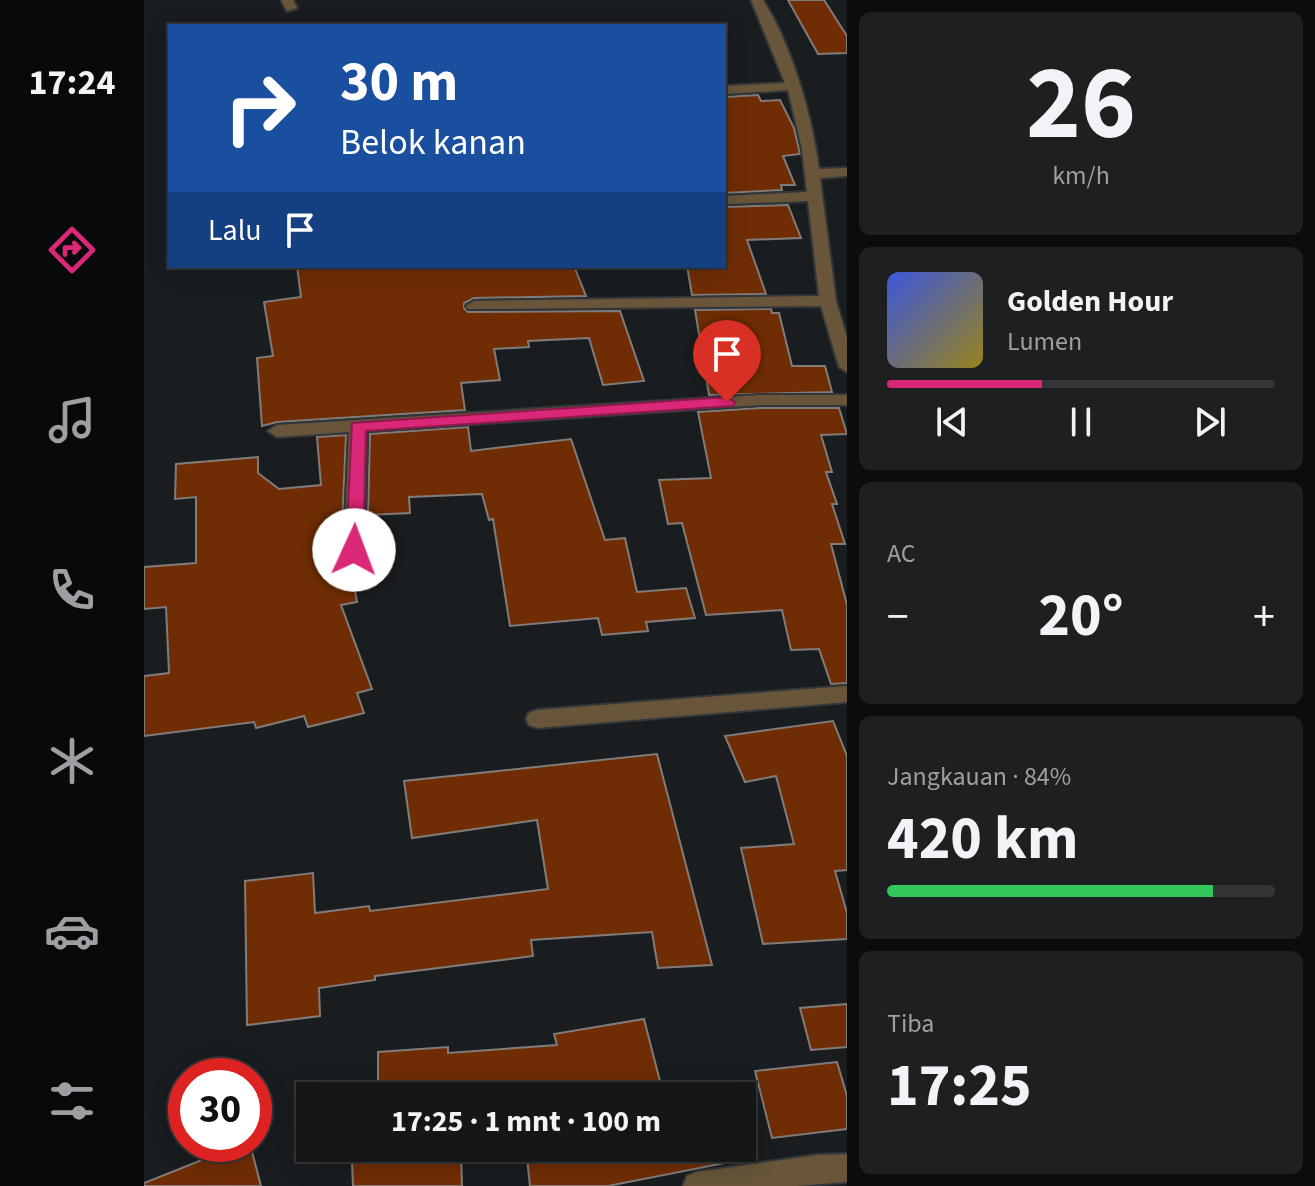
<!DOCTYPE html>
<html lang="id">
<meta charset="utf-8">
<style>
body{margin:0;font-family:"Source Sans 3",sans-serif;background:#1d1f21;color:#f1f3f6;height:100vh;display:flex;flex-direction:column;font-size:30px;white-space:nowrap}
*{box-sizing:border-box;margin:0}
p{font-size:26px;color:#9d9fa2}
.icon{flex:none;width:44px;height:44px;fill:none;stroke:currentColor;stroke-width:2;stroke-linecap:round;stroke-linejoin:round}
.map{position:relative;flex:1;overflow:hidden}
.side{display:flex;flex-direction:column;gap:12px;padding:12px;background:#0b0c0d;width:468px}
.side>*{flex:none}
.guide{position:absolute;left:24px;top:24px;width:558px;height:244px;border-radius:0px;box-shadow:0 4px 20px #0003,0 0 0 2px #333537;background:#1a4fa0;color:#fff;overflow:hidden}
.speed{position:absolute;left:24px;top:1058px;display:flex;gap:16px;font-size:40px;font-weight:700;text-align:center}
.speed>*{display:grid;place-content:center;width:104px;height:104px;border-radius:50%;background:#141618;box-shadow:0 4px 20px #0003,0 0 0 2px #333537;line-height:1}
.speed .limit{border:12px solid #d22;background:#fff;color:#111}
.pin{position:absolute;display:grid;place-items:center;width:68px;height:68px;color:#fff;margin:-82px -34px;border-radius:50% 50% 50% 0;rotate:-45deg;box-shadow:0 0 8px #0007}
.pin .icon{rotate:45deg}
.me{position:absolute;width:88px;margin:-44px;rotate:2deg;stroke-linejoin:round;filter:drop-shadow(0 0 6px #0008)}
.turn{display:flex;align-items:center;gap:28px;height:168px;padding:0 40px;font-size:36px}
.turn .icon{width:104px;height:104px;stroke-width:2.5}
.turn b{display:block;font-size:56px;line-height:68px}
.then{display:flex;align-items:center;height:76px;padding:0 40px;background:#0003;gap:16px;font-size:30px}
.big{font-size:60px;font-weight:700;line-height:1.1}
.side .widget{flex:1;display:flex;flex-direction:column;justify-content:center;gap:12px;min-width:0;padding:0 28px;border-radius:12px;background:#1d1f21}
.side .dial{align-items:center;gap:0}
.dial b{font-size:104px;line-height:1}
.song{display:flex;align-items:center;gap:24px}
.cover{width:96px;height:96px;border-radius:12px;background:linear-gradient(135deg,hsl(230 70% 55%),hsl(50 70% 35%))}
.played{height:8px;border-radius:4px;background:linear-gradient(90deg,#db2777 40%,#333537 40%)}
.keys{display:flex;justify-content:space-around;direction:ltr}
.heat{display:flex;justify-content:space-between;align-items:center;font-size:44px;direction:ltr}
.charge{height:12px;border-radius:6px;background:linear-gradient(90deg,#34c759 84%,#333537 0)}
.trip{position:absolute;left:152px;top:1082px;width:460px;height:80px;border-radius:0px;background:#141618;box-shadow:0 4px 20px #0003,0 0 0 2px #333537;font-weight:700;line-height:80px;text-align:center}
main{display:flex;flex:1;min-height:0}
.dock{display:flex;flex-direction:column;width:144px;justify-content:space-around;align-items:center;background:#08090a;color:#9d9fa2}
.dock .icon{width:56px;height:56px}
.dock .selected{color:#db2777}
.dock b{font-size:36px;color:#f1f3f6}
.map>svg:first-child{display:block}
.building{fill:#702d04;stroke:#817c79;stroke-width:2}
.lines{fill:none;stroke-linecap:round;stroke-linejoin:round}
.minor-casing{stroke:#34373a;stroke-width:4}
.minor{fill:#68553a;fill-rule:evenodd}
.route{fill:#db2777;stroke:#8e194d;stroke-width:2}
</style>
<main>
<nav class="dock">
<b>17:24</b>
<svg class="icon selected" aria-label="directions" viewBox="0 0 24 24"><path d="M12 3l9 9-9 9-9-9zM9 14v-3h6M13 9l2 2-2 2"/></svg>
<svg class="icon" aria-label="music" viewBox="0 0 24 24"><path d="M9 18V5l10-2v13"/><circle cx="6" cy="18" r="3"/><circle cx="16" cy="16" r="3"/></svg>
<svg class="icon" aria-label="phone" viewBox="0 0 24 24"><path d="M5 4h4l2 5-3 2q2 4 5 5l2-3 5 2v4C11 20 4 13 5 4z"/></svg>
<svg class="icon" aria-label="climate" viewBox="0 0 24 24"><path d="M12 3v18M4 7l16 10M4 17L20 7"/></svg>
<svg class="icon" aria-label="car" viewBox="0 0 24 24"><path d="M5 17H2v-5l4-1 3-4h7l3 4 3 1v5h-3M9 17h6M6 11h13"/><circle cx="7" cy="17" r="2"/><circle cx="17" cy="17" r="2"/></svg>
<svg class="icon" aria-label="filters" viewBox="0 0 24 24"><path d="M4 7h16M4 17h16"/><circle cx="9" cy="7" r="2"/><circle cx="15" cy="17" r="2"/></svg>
</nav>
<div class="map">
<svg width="703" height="1186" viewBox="0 0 703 1186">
<rect width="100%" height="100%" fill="#1a1d20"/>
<path class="building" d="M644 0H680L703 36V53L674 54Z
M614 95 617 101 636 100 650 128 656 154 639 156 651 185H637L638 190 580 193V97Z
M644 205 657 238 603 240 622 294 548 295 543 266H580V207Z
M153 266H430L442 296 330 298 320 303V308L324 312 476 311 500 381 459 385 445 338 384 341 385 347 350 349 356 380 317 383 321 410 133 422 118 426 113 358 129 356 120 302 157 297Z
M627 309 628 313H635L648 366H681L688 392 565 395 551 310Z
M615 408H695L703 434 677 435 688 472H682L693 504H688L701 544H687L703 605V683L687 684 675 649 647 650 638 610 562 615 538 523 524 524 515 480 567 478 554 412Z
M324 427 327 451 427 439 461 540 481 538 493 592 542 588 551 618 502 622 504 631 458 635 454 618 366 626 349 519 345 520 338 494 265 497 266 513 224 515 226 434Z
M202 435 197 550 205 557 213 602 197 605 228 689 213 693 220 713 164 727 160 716 112 728 110 722 0 736V676L25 673 22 607 0 609V567L52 563V497L31 499 32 464 114 457V473L135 489 177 485 173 437Z
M689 721 703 756V870L691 871 703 913V939L619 944 597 848 650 844 632 776 601 782 581 736Z
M513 754 568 965 514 968 508 932 387 940 389 956 231 976V980L175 988 176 1016 103 1025 101 881 169 873 171 913 225 906 226 911 404 889 393 820 268 838 260 781Z
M703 1004V1047L667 1050 656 1008Z
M500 1019 519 1093 502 1096H234V1052L304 1047V1053L413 1045 410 1034Z
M693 1062 703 1096V1129L628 1138 611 1071Z
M98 1144H106L117 1186H0V1183Z
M382 1148H579L581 1163 464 1186H386Z
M317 1154 318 1186H209L208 1162Z"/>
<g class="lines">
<g class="minor-casing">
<path id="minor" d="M137 0H149L153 8 143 11Z
M607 0H619C648 46 668 116 675 169L703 168V176L676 178 692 301 703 338V372L695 367 677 306 324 309 322 306 330 301 675 296 664 201 580 204V196L663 192 658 149 644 90 580 94V86L641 83Z
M615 395H703V405H615L223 431 220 550 210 557 200 550 205 432 133 437 124 431 133 425Z
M703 686V702L393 728 385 725 382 719 385 713 393 710Z
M703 1154V1182L652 1186H539L543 1176 553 1172 673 1155Z"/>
</g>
<use href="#minor" class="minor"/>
</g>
<path class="route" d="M583 397 591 402 589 406 222 431 219 550 210 556 202 550 208 423Z"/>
</svg>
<div class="speed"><div class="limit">30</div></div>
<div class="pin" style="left:583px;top:402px;background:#d93025"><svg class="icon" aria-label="arrive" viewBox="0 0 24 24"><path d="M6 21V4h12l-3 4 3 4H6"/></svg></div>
<svg class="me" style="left:210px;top:550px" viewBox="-20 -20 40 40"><circle r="19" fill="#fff"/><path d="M0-13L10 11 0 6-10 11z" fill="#db2777"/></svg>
<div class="trip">17:25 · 1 mnt · 100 m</div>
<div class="guide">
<div class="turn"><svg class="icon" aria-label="right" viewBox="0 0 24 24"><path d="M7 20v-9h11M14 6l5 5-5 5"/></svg><div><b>30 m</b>Belok kanan</div></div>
<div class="then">Lalu<svg class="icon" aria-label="arrive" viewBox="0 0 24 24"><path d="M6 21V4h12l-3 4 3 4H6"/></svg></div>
</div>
</div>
<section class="side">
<div class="widget dial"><b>26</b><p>km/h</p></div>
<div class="widget">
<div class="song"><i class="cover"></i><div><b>Golden Hour</b><p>Lumen</p></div></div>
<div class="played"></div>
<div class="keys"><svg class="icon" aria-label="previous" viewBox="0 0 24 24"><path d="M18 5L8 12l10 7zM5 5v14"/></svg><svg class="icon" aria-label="pause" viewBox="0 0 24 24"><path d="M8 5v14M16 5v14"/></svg><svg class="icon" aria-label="next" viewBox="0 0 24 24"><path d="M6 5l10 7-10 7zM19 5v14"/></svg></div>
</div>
<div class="widget"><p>AC</p>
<div class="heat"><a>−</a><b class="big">20°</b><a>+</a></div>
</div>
<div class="widget"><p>Jangkauan · 84%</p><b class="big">420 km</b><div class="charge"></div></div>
<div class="widget"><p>Tiba</p><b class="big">17:25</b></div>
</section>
</main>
